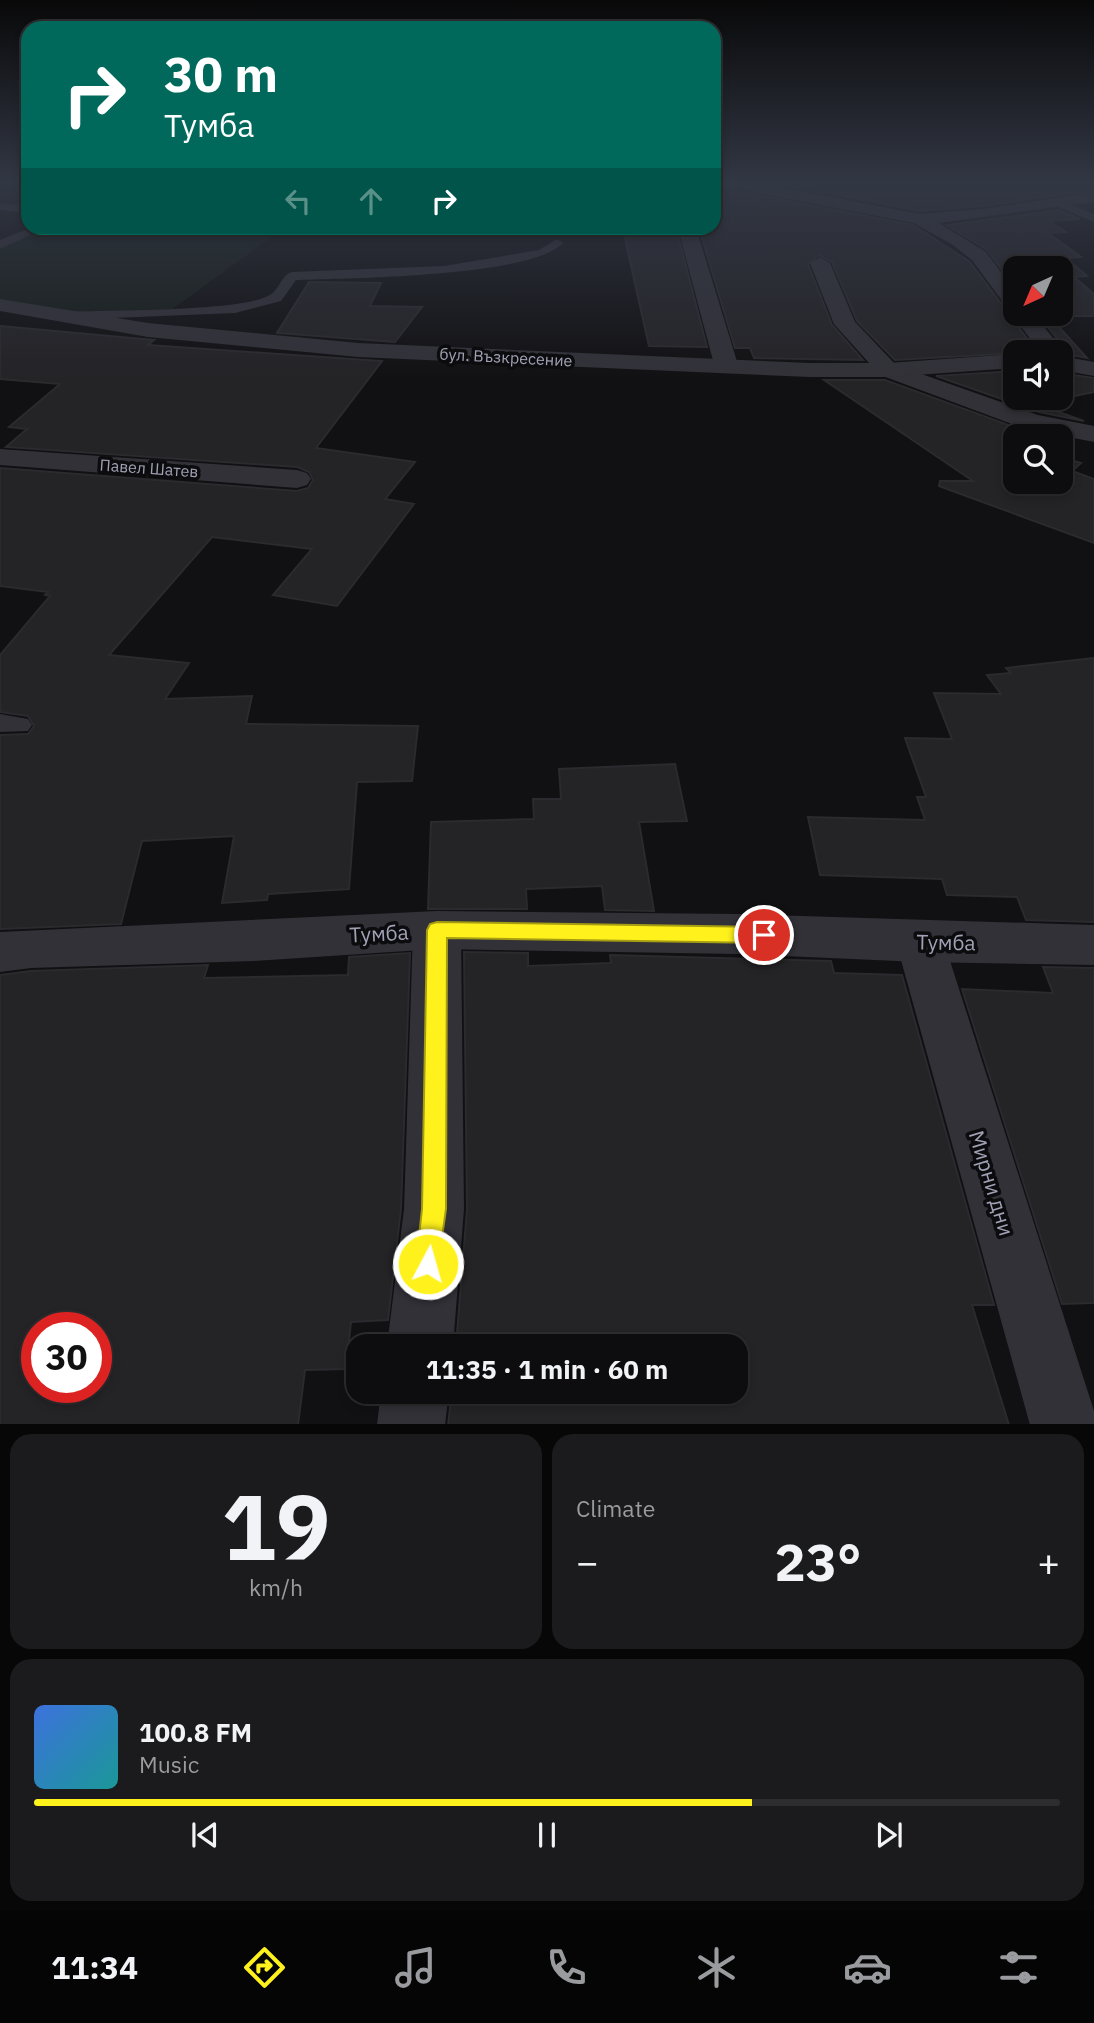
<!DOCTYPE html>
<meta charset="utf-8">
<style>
body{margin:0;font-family:"IBM Plex Sans",sans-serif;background:#1b1a1c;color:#f1f3f6;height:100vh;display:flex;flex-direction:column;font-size:26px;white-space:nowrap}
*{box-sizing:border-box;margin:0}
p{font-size:23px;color:#9a9b9e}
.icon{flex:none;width:38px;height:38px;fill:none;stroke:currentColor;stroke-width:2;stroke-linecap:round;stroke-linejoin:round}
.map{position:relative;height:1424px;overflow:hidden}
.panel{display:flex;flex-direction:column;gap:10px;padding:10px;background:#070708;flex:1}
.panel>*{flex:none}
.banner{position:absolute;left:21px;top:21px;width:700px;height:214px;border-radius:21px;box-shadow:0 4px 10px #0003,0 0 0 2px #2d2c2e;background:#00695c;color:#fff;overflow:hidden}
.needle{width:46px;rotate:224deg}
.tools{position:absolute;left:1003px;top:256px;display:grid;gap:14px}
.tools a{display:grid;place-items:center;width:70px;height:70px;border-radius:14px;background:#0d0c0e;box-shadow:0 4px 10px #0003,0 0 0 2px #2d2c2e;font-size:35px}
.speed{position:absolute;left:21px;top:1312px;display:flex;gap:14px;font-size:35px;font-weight:700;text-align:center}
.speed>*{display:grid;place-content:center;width:91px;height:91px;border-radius:50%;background:#0d0c0e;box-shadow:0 4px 10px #0003,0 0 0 2px #2d2c2e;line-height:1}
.speed .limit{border:10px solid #d22;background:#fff;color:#111}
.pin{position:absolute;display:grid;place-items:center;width:60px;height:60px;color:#fff;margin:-30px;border:4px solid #fff;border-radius:50%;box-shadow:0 2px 7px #0007}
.me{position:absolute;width:77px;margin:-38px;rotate:6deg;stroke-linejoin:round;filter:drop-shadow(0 0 5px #0008)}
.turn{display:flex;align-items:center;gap:24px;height:147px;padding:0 28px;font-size:32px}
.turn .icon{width:91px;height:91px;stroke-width:2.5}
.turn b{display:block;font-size:49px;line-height:60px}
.lanes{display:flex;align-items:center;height:66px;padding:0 28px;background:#0003;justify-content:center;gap:35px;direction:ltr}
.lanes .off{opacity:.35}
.big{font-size:52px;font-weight:700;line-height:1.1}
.panel .tile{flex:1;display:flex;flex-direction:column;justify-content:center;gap:10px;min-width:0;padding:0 24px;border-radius:21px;background:#1b1a1c}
.panel .dial{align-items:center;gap:0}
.dial b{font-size:91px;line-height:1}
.song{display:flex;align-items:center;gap:21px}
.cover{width:84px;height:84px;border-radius:10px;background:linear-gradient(135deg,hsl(220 70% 55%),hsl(180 70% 35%))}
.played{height:7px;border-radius:4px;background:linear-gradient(90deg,#fff11c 70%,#2d2c2e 70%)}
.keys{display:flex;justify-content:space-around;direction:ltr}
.heat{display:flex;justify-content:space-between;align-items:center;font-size:38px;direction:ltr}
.panel .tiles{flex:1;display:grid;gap:10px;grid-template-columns:1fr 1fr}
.tile:last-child{grid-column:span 2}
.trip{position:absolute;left:346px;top:1334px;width:402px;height:70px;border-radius:21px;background:#0d0c0e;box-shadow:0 4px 10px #0003,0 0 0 2px #2d2c2e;font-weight:700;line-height:70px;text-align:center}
.menu{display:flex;height:112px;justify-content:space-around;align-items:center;background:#050506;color:#9a9b9e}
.menu .icon{width:49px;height:49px}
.menu .active{color:#fff11c}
.menu b{font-size:32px;color:#f1f3f6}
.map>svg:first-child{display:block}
.green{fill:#161d19}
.building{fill:#242326;stroke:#2b2a2e;stroke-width:2;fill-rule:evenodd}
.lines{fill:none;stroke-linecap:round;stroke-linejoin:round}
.service{fill:#323138;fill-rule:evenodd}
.minor{fill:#323138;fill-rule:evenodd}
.tertiary{fill:#323138;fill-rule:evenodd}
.route{fill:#fff11c;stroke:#a69d12;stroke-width:2}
.labels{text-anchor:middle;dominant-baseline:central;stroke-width:7;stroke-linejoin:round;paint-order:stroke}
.far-street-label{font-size:16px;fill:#a0a1b5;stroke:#0c0b0d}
.near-street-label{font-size:21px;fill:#a0a1b5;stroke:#0c0b0d}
</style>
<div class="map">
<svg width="1094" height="1425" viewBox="0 0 1094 1425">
<rect width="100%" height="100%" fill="#111012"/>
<path class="green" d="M39 228H284L171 310 64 316 0 305V245Z"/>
<path class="building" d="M764 181H1094V190L983 206 919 211Z
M736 191 913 225 970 262 1037 352 895 360 857 321 832 262 819 255 808 264 832 325 863 360 754 358 750 348H735L699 228H714V199Z
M1058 210 1080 219 1049 221 1066 232 1048 233 1081 257 1066 258 1087 276 1074 277 1094 294V316H1049L1087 358 1066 354V350L1037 313H1060V268H1015V287L987 250 947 225Z
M630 228H676L707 347 649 346 623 230Z
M309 282 381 283 370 306 422 307 395 342 277 333Z
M0 326 154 340 148 345 382 361 316 448 415 462 385 499 414 504 337 606 273 595 312 549 212 537 109 655 189 663 165 699 252 696 246 724 418 726 412 781 357 782 349 889 268 894 267 900 222 903 234 836 142 841 121 924 0 929V735L28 734 34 726 28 716 0 712V655L50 596 45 595 48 592 0 586V468L297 491 308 488 313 480 309 472 297 467 6 447 27 429 9 427 60 384 0 379Z
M1015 371V397H1060V373L1094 378V392L1036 404 1084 421 1039 412 936 376Z
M824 380H885L1022 430 1049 436H1015V481H1060V457L1081 463 1072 471 1094 479V543L939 486 940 481H973Z
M1094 658V922L1026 920 1017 897 947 895 942 879 820 875 808 817 925 820 917 797H926L905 738 952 739 934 693 1001 694 987 675 1011 673 1006 668Z
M675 764 687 821 639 822 654 911 605 910 602 886 526 889 527 909H428L431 822 534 819 533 799H561L559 769Z
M464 952 528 953V966L611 963 610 955 831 961 834 973 902 975 994 1305H972L1009 1425H448L452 1391H737V1346H456L467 1209Z
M410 953 401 1209 388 1320 351 1322 346 1369 305 1370 298 1425H0V975L31 971 208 965 204 978 348 975 349 957ZM37 1328H96V1388H37Z
M1043 967 1094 968V1303L1062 1304 962 989 1053 993Z"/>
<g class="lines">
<path class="service" d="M1049 199H1057L1094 214V222L1049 203Z
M0 204 28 205V213L0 210Z
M30 228H45L0 249V240Z
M557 239 563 243C532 277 347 278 296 280L281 301 235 313 64 320 57 316 64 312C103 310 243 312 270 295 280 289 281 275 292 272L444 266 539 250Z
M0 714 28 719 32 725 28 731 0 732Z"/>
<path class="minor" d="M715 181H748L919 214 983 209 1094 192V202L939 223 986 252 1015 291V313H1033L1064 352 1060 357V352H1040L972 260 953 245 914 223 723 186Z
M678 228H696L739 368 735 373H719L715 368Z
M820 257 830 263 855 322 896 365 1038 415 1094 426V442L1023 428 880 375 834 324 810 263Z
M0 449 297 470 307 473 311 479 307 485 297 488 0 465Z
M437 911 454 916 461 930 464 1209 453 1346H387L404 1209 413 930 420 916Z
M920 922 937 928 944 942 1094 1411V1425H1030L896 942 903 928Z
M381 1391H449L445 1425H377Z"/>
<path class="tertiary" d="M0 299 148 323 358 343 810 363H888L1015 354V368L888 377H810L358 357 148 337 0 311Z
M1060 356 1094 362V376L1060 370Z
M437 911 738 914 1094 925V965L920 962 738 954 437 949 254 961 31 968 0 972V932Z"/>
</g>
<linearGradient id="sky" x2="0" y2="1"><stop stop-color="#09090a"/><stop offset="0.48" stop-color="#323744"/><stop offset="1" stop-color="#323744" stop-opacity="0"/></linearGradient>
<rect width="1094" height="380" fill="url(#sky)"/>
<path class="route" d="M437 922 764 927 771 929 774 935 771 941 764 943 447 938 446 1209 437 1273 428 1277 419 1273 416 1264 422 1209 427 930 430 924Z"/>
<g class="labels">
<g class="far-street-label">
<text transform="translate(506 357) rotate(3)">бул. Възкресение</text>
<text transform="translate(149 468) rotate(4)">Павел Шатев</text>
</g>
<g class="near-street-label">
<text transform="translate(379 933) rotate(-3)">Тумба</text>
<text transform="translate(946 942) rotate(1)">Тумба</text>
<text transform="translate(992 1183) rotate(73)">Мирни дни</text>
</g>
</g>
</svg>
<div class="tools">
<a><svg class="needle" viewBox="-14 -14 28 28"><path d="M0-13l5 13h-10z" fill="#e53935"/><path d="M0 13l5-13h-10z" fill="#9a9b9e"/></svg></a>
<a><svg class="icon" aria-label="sound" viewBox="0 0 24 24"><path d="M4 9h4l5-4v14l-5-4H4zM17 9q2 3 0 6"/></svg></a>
<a><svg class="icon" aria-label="search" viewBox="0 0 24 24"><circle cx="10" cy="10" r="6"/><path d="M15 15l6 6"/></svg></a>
</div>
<div class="speed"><div class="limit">30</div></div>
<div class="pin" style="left:764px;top:935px;background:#d93025"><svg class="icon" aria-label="arrive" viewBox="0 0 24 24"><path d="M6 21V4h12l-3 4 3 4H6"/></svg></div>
<svg class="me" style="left:428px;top:1264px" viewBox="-20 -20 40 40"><circle r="17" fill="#fff11c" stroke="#fff" stroke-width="3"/><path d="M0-11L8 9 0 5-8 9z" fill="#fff"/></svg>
<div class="trip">11:35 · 1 min · 60 m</div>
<div class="banner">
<div class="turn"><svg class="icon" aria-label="right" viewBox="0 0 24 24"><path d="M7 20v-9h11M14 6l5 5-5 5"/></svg><div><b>30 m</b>Тумба</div></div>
<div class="lanes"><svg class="icon off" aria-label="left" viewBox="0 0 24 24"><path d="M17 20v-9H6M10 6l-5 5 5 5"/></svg><svg class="icon off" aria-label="ahead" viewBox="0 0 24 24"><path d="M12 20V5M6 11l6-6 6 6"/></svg><svg class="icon" aria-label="right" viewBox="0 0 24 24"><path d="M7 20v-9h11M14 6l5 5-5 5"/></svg></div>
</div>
</div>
<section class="panel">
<div class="tiles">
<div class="tile dial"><b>19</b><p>km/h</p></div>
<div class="tile"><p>Climate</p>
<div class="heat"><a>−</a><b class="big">23°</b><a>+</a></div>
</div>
<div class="tile">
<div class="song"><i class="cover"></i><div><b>100.8 FM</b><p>Music</p></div></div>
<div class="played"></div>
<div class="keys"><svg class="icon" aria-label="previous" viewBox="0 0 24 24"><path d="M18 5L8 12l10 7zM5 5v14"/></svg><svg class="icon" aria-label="pause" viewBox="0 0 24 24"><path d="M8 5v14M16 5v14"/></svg><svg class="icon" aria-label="next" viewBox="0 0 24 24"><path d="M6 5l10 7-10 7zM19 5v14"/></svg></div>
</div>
</div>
</section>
<nav class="menu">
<b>11:34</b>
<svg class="icon active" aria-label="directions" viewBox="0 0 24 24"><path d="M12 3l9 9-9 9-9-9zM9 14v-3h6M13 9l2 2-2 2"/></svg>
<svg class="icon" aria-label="music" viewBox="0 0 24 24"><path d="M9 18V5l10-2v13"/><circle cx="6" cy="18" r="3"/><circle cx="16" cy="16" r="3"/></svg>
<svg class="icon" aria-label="phone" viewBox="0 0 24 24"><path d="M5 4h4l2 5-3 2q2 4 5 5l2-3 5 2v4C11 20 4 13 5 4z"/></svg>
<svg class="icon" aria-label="climate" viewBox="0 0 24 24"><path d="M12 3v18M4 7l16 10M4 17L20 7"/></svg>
<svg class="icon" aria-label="car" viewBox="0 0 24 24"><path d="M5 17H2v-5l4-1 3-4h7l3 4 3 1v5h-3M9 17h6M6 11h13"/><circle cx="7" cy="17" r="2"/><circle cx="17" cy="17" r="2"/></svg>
<svg class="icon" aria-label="filters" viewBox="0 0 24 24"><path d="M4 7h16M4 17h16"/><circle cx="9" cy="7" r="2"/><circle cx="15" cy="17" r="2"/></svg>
</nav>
